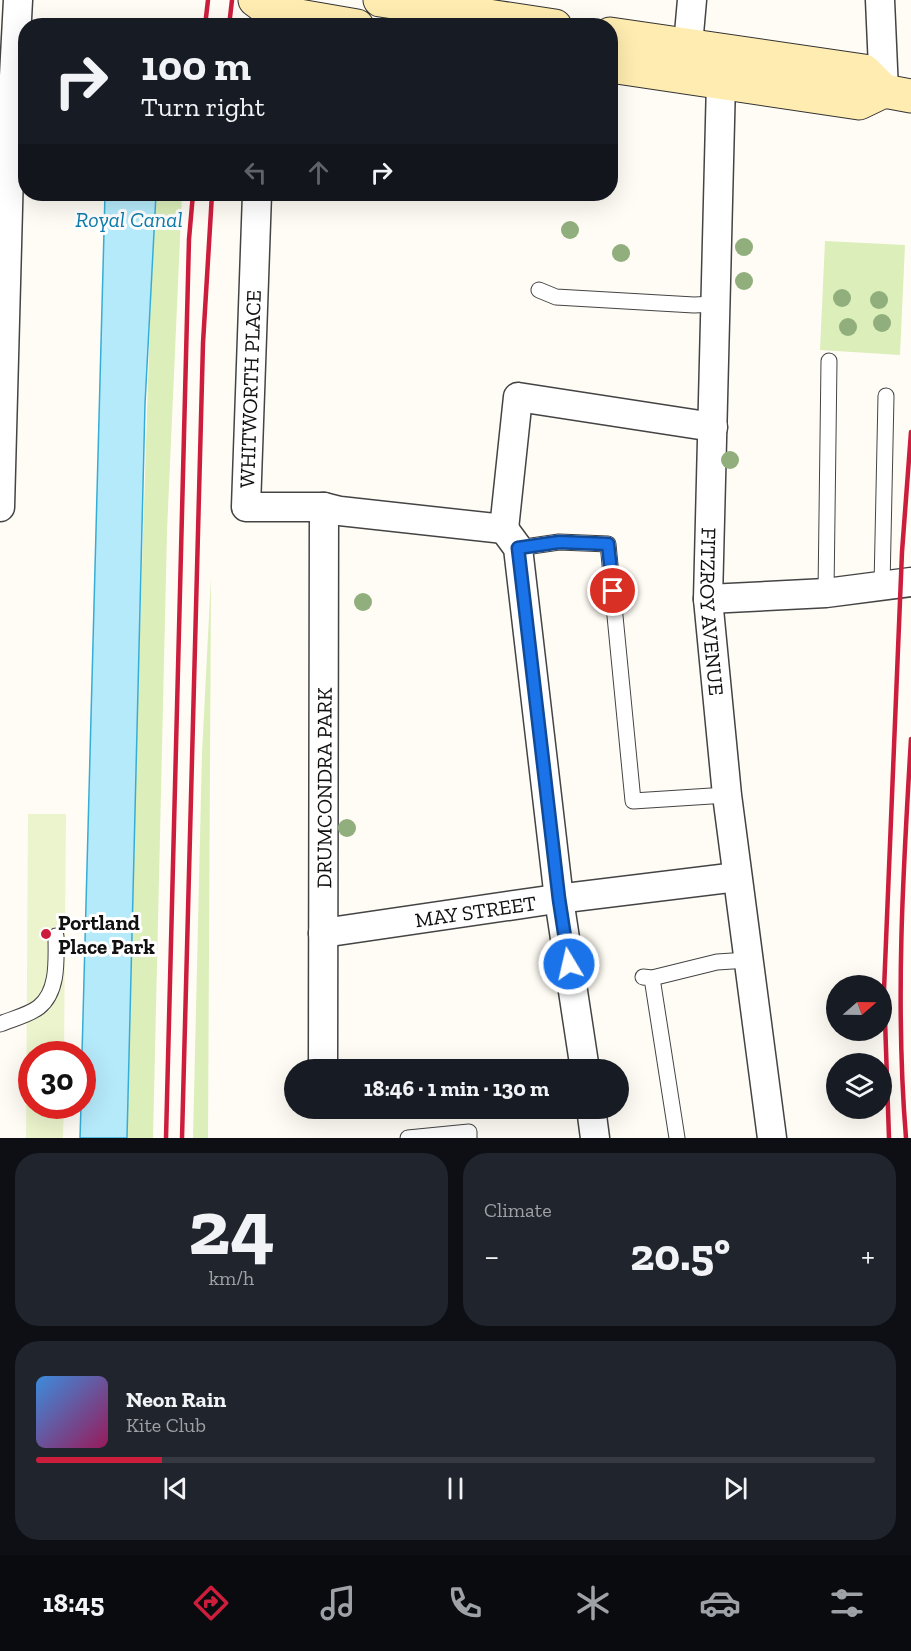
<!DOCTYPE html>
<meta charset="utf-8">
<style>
body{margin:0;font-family:"Zilla Slab",serif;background:#20242c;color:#f1f3f6;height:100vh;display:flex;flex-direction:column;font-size:22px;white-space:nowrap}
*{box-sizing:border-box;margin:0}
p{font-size:20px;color:#9ea1a6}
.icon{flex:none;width:33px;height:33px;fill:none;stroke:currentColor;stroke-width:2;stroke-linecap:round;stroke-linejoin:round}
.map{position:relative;height:1138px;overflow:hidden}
.sheet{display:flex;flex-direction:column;gap:15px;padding:15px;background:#0d0f14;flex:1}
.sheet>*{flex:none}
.guide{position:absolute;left:18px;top:18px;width:600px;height:183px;border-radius:24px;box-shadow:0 6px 24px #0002;background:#171b24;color:#f1f3f6;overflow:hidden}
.needle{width:39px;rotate:70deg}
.controls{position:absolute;left:826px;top:975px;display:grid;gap:12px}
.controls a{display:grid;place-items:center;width:66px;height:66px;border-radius:50%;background:#171b24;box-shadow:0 6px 24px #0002;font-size:30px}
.speed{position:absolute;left:18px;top:1041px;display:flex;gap:12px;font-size:30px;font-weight:700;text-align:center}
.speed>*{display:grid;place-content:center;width:78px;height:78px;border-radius:50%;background:#171b24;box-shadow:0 6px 24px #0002;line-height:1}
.speed .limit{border:9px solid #d22;background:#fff;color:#111}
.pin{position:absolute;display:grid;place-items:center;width:51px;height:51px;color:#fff;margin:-26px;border:3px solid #fff;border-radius:50%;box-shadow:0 2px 6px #0007}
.me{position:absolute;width:66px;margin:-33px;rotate:351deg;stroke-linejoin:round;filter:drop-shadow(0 0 4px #0008)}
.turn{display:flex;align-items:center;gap:21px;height:126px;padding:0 24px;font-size:27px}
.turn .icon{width:78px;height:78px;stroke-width:2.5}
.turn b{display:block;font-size:42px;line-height:51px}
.lanes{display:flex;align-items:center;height:57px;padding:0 24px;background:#0003;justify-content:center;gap:30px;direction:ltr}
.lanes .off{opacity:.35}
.big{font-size:45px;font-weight:700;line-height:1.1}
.sheet .tile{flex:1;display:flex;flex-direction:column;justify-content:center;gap:9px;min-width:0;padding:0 21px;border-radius:24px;background:#20242c}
.sheet .dial{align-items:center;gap:0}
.dial b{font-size:78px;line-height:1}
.song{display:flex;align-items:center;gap:18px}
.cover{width:72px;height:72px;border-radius:9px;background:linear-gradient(135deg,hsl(210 70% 55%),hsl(330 70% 35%))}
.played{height:6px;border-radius:3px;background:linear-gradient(90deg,#cd1d3d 15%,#363941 15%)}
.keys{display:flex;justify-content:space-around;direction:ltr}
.heat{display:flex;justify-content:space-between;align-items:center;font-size:33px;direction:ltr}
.sheet .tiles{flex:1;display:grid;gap:15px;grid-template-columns:1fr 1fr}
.tile:last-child{grid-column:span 2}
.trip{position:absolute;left:284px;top:1059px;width:345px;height:60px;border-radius:30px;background:#171b24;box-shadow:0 6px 24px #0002;font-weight:700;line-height:60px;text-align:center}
.dock{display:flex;height:96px;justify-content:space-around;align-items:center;background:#090b0e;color:#9ea1a6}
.dock .icon{width:42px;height:42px}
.dock .selected{color:#cd1d3d}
.dock b{font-size:27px;color:#f1f3f6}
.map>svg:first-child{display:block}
.green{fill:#dceeba}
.pitch{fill:#ecf4cd}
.water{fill:#b5eafb;stroke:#36add7;stroke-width:1.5}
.pier{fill:#fffcf5}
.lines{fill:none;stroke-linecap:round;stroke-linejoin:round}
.service-casing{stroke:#444;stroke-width:17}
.minor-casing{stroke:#444;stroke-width:31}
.secondary-casing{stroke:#333;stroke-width:35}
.service{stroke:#fff;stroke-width:15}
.minor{stroke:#fff;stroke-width:28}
.secondary{stroke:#ffecb0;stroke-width:33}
.rail{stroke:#cd1d3d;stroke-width:4.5}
.tree{fill:#91ae7d}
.route-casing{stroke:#114b97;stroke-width:15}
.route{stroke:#1a73e8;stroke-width:10}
.poi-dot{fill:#cd1d3d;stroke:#fff;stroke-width:2}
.labels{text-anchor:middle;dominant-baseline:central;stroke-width:6;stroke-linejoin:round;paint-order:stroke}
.street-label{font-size:21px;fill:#111;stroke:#fff}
.poi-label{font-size:21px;font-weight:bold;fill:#111;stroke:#fff;text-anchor:start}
.water-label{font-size:22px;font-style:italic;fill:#0f7eae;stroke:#fff}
</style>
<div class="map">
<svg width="911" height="1138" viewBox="0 0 911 1138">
<rect width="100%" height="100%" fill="#fffcf5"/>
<path class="green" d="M156 194H182L167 531 153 1138H127L138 692 153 227Z
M825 241 905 245 900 355 820 350Z
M211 577 208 1138H193L202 753Z"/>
<path class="pitch" d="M28 814H66L64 1054H32V1106H64L63 1138H26Z"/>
<path class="water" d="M105 194H156L145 404 127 1138H80L81 1106H82V1054Z"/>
<path class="pier" d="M116 0H153L151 26H115Z"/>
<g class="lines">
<g class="service-casing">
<path id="service" d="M539 290 556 297 694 305 716 304
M518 548 559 542 608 544 633 801 727 795
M882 586 886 396
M826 593 829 361
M643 977 652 978 717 962 748 960
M652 978 677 1138
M0 1024C12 1019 29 1015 39 1007 59 991 56 959 56 936
M408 1138 469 1132V1138"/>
</g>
<g class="minor-casing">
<g id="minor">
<path d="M880 0 884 91"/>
<path d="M688 45 692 0"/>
<path id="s1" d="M721 82 708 599 727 795 772 1138"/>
<path d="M257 194 246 507H324L340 511 504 529"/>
<path d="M0 507 9 171 18 0"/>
<path d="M504 529 518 548 559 899 585 1070"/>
<path d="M504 529 518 397 713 427"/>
<path d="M708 599 826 593 911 582"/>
<path id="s2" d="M323 933 549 900 737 877"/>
<path id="s3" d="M323 1070 324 507"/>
<path d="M591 1108 595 1138"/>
</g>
</g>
<g class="secondary-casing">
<path id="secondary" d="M255 0 270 11 357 26
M380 0 555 26
M610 34 864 71 884 91 911 96
M610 66 859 103 884 91"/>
</g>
<use href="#service" class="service"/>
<use href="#minor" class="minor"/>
<use href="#secondary" class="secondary"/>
<path class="rail" d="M205 26 208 0
M229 26 232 0
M166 1138 189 239 193 194
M182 1138 203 343 212 194
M889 1138 884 990 902 552 911 432
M906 1138C895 1005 903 872 911 739"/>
</g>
<g class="tree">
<circle cx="570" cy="230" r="9"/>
<circle cx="744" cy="247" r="9"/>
<circle cx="621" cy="253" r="9"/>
<circle cx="744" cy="281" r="9"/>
<circle cx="842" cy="298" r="9"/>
<circle cx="879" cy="300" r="9"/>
<circle cx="882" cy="323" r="9"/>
<circle cx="848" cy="327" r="9"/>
<circle cx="730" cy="460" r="9"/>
<circle cx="363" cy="602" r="9"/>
<circle cx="347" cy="828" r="9"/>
</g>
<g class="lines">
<g class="route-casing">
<path id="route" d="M569 964 559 899 518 548 559 542 608 544 613 591"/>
</g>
<use href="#route" class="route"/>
</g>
<circle class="poi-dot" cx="46" cy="934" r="6"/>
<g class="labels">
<g class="street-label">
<text transform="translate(250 389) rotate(-88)">WHITWORTH PLACE</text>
<text stroke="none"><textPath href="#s1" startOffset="530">FITZROY AVENUE</textPath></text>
<text stroke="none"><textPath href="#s3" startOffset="282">DRUMCONDRA PARK</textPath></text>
<text stroke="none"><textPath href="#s2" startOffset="154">MAY STREET</textPath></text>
</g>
<g class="poi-label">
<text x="58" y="922">Portland<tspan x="58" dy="24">Place Park</tspan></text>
</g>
<g class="water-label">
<text x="129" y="219">Royal Canal</text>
</g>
</g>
</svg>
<div class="controls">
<a><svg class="needle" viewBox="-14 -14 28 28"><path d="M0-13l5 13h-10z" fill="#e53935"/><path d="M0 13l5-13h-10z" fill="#9ea1a6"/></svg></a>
<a><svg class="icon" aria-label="layers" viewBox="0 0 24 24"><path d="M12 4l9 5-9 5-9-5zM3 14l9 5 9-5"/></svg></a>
</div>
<div class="speed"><div class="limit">30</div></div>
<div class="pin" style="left:613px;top:591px;background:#d93025"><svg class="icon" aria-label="arrive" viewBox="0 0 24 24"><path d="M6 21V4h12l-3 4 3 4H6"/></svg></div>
<svg class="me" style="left:569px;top:964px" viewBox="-20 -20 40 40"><circle r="17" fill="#1a73e8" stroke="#fff" stroke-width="3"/><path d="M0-11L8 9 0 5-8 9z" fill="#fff"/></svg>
<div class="trip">18:46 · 1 min · 130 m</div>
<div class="guide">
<div class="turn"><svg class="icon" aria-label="right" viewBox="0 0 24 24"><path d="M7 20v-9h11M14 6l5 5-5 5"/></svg><div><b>100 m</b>Turn right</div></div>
<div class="lanes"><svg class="icon off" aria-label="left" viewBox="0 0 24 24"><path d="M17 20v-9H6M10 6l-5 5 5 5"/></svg><svg class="icon off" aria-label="ahead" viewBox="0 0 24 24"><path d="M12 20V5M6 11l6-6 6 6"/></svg><svg class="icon" aria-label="right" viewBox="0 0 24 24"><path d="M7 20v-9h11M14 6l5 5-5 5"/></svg></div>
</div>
</div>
<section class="sheet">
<div class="tiles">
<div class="tile dial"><b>24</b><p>km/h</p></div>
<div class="tile"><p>Climate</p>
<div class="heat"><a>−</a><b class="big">20.5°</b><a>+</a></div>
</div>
<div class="tile">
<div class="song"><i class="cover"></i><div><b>Neon Rain</b><p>Kite Club</p></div></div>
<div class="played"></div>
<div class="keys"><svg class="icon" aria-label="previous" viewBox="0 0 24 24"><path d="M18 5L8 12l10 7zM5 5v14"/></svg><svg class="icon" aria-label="pause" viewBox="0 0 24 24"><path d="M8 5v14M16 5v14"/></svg><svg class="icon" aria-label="next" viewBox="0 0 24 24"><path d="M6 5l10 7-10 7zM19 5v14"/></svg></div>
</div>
</div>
</section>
<nav class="dock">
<b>18:45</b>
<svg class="icon selected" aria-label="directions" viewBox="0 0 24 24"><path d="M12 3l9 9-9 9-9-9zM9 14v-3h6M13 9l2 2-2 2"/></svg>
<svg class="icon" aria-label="music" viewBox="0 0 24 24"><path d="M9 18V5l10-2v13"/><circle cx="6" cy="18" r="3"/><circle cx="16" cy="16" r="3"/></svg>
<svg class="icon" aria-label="phone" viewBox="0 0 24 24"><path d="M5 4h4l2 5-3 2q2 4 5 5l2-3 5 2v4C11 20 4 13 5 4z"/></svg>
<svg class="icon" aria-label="climate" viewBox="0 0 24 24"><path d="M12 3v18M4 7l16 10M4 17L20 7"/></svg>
<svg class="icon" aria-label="car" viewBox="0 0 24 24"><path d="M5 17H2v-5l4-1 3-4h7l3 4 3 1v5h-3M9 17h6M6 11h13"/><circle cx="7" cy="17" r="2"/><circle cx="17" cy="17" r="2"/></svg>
<svg class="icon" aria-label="filters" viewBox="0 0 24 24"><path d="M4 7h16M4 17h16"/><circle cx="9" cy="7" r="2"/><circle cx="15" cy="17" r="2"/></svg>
</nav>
